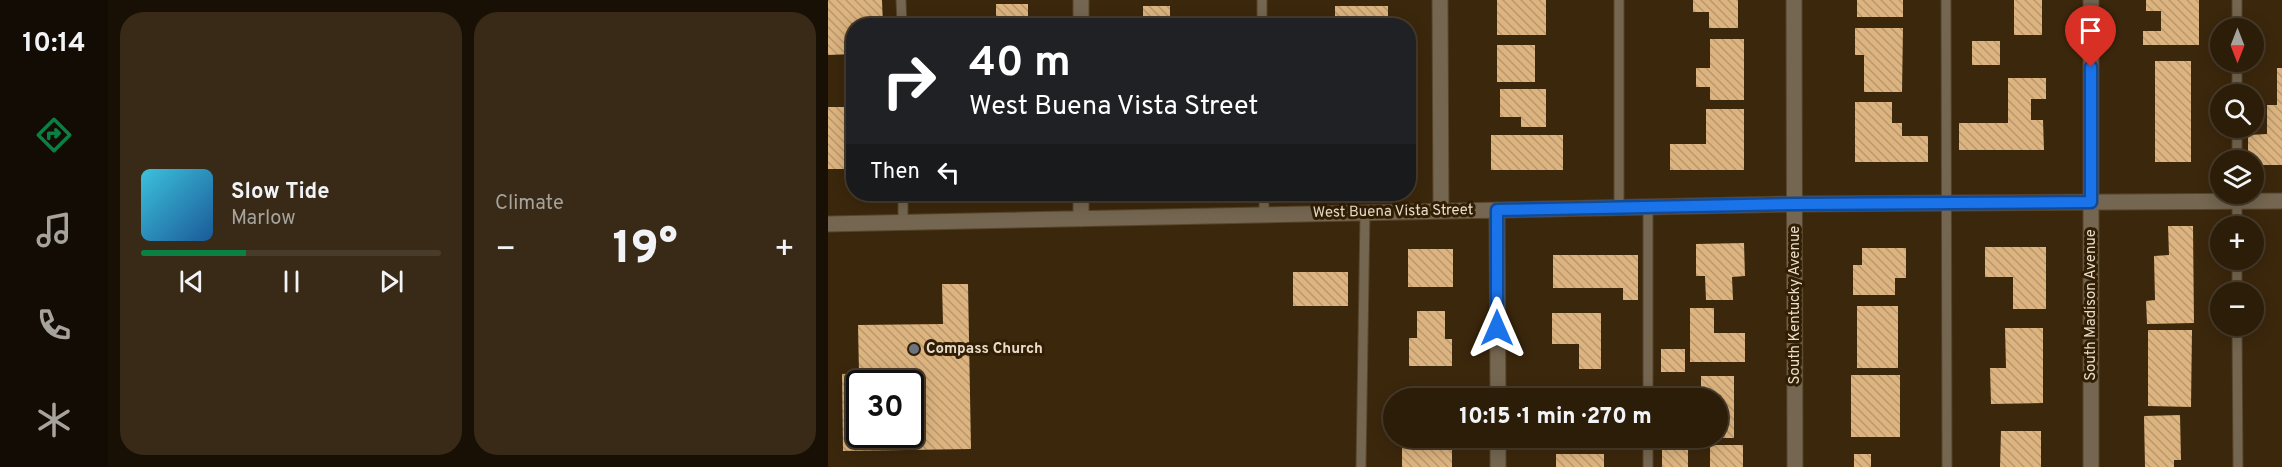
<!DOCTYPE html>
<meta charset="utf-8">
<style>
body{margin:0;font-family:Overpass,sans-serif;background:#382a17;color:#f1f3f6;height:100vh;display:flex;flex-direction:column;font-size:22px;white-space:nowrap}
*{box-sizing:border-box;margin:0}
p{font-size:20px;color:#a6a29c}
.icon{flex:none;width:33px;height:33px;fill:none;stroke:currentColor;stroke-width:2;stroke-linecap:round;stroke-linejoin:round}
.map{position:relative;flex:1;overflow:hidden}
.side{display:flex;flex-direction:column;gap:12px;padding:12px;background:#181005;width:720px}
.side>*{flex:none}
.banner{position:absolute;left:18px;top:18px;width:570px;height:183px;border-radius:24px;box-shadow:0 3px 15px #0003,0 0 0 2px #483b2a;background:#202124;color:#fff;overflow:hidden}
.needle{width:39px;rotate:180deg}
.buttons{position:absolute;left:1382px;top:18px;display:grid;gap:12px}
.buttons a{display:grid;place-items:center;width:54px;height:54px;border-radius:50%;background:#2c1d09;box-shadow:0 3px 15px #0003,0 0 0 2px #483b2a;font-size:30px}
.speed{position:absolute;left:18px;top:370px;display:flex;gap:12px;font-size:30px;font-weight:700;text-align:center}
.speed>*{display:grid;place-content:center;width:78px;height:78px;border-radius:50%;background:#2c1d09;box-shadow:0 3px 15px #0003,0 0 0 2px #483b2a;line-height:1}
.speed .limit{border:3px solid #111;border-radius:9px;background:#fff;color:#111}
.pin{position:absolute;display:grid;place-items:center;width:51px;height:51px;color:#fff;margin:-62px -26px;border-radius:50% 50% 50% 0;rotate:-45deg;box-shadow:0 0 6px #0007}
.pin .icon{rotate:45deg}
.me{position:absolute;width:66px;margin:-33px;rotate:0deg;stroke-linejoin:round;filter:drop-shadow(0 0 4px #0008)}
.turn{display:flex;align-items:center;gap:21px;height:126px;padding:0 24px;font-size:27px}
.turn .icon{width:78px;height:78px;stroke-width:2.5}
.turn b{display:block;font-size:42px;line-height:51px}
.then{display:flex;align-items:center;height:57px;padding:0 24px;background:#0003;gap:12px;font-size:22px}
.big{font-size:45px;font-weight:800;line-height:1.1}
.side .tile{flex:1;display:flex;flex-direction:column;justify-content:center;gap:9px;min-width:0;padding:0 21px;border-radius:24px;background:#382a17}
.song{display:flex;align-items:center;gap:18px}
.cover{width:72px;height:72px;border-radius:9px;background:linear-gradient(135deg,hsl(190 70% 55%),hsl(210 70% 35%))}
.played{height:6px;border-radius:3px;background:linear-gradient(90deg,#0b8043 35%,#483b2a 35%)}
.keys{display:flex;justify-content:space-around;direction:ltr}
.heat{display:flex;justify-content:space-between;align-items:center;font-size:33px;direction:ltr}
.side .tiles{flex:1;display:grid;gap:12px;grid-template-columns:repeat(2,1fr)}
.trip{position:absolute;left:555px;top:388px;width:345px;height:60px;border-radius:30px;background:#2c1d09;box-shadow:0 3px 15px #0003,0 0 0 2px #483b2a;font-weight:800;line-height:60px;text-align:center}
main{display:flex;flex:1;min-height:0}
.tabs{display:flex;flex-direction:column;width:108px;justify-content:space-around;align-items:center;background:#120c04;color:#a6a29c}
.tabs .icon{width:42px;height:42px}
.tabs .selected{color:#0b8043}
.tabs b{font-size:27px;color:#f1f3f6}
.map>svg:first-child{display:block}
.building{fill:url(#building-back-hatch);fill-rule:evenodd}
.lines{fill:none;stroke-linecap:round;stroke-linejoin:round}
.lane-casing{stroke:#57442b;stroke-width:11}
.street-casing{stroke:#57442b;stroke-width:17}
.lane{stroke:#746650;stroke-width:9}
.street{stroke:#746650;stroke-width:15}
.route-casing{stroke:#114b97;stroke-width:15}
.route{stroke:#1a73e8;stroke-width:10}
.worship-dot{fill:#6b7280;stroke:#311e03;stroke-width:2}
.labels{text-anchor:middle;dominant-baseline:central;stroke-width:6;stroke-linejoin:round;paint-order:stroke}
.street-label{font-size:15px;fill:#e8dccc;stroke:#311e03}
.poi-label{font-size:15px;font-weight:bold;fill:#e8dccc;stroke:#311e03;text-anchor:start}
</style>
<main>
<nav class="tabs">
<b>10:14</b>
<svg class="icon selected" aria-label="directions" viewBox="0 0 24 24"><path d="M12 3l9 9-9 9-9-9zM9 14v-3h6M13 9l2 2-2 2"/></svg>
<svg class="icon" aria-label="music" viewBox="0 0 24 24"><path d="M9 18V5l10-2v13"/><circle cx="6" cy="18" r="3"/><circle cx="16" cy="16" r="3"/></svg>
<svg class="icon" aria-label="phone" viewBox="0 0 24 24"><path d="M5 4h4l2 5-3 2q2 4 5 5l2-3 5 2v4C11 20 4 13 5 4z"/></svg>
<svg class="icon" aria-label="climate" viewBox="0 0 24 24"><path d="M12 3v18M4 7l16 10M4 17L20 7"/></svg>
</nav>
<section class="side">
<div class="tiles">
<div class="tile">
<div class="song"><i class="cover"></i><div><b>Slow Tide</b><p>Marlow</p></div></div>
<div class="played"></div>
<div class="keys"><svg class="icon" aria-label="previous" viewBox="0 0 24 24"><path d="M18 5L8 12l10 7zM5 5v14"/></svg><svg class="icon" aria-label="pause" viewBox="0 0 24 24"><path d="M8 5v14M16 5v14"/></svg><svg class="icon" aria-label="next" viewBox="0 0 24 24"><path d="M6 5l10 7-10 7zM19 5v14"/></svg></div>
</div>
<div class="tile"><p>Climate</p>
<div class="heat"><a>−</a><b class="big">19°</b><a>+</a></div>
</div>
</div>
</section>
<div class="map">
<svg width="1454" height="467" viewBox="0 0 1454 467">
<defs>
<pattern id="building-back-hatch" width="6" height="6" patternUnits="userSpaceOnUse" patternTransform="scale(1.5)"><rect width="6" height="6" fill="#ddb47f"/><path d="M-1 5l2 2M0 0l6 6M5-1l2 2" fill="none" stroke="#b7986e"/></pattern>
</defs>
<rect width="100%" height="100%" fill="#3b270c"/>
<path class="building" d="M0 0H54L55 26H26V54L0 55Z
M669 0H718V35H669Z
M865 0H910V28H881V12H865Z
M1029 0H1075V17H1029Z
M1186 0H1214V35H1186Z
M1318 0H1371V45H1315V31H1333V11H1318Z
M168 4H200V26H168Z
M315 6H342V26H315Z
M507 6H560V26H507Z
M1027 28H1075L1074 92H1036V55H1027Z
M882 39H916V100H882V87H868V68H882Z
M1144 41H1172V65H1144Z
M669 45H707V82H669Z
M1327 61H1363V162H1327Z
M1449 68H1454V165H1425V160H1420V135L1439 134V105H1449Z
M1180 78H1218V99H1203V120H1215L1216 150H1131V123H1180Z
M672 89H718V127H693V117H672Z
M1027 102H1064V123H1074V136H1100V162H1027Z
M0 107H26V169H0Z
M878 109H916V170H842V144H878Z
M663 135H735V170H663Z
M1340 226H1365L1366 323 1319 324 1318 301 1327 300 1326 256 1341 255Z
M916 243 917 276 904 277 905 300H878L877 276H868V244Z
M1157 247H1218V309H1185V277H1157Z
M1034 248H1078V278H1067V295H1025V265H1034Z
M580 249H625V287H580Z
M725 255H810V300H795V288H725Z
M465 272H520V306H465Z
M114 284H140L143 449 15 451 14 374 31 373 30 325 115 324ZM32 384H82V435H32Z
M1029 306H1070V368H1029Z
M862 308H886V333H917V362H862Z
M589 311H617V339H624V366H581V338H589Z
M724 313H773V369H751V344H724Z
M1177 328H1215V403L1163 404 1162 368H1178Z
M1320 330H1364L1363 407 1320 406Z
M833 349H857V372H833Z
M1023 375H1072V437H1023Z
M873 376H906V438H890V399H873Z
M725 386H773V399H725Z
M577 391H624V399H577Z
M1352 415 1353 460H1346V467H1317L1316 416Z
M1173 431H1213V467H1172Z
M834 443H860V467H834Z
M882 445H915V467H882Z
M574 446H624V467H574Z
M728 454H776V467H728Z
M1026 454H1043V467H1026Z"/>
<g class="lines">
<g class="lane-casing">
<path id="lane" d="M73 0 74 26
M434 0V26
M1118 0 1119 467
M1409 0V28
M1409 62V94
M1409 128V160
M75 194V223
M436 194V215
M1409 194V226
M791 207V0
M1409 260V292
M1409 326 1410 467
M820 399V207
M533 467 537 212
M820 467V438"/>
</g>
<g class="street-casing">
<path id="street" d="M612 0 613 211
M966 0 967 467
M1263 0V467
M253 26V0
M669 210 670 399
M253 219V194
M0 224 967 204 1454 201
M670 438V467"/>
</g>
<use href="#lane" class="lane"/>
<use href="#street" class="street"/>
</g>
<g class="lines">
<g class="route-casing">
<path id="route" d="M669 328V210L967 204 1263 202V67"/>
</g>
<use href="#route" class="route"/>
</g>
<circle class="worship-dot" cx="86" cy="349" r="6"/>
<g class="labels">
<g class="street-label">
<text transform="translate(565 212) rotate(-1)">West Buena Vista Street</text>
<text transform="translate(967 305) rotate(-90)">South Kentucky Avenue</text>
<text transform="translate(1263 305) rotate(-90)">South Madison Avenue</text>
</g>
<g class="poi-label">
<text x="98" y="349">Compass Church</text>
</g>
</g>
</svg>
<div class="buttons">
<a><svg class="needle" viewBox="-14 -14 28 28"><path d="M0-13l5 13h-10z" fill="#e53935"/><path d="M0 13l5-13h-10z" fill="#a6a29c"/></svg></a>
<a><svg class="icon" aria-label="search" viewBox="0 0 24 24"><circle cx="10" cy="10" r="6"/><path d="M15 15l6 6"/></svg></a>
<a><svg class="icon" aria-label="layers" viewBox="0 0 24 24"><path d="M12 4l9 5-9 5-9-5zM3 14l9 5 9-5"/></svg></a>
<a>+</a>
<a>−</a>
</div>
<div class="speed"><div class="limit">30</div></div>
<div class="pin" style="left:1263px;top:67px;background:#d93025"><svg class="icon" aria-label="arrive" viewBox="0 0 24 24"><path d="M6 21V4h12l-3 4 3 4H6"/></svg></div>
<svg class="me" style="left:669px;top:328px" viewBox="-20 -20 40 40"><path d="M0-17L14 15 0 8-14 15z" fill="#1a73e8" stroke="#fff" stroke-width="4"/></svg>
<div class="trip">10:15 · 1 min · 270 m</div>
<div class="banner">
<div class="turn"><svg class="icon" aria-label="right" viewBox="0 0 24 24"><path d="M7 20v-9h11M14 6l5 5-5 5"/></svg><div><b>40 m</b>West Buena Vista Street</div></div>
<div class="then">Then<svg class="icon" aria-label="left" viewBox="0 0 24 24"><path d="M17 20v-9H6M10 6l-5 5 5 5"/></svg></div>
</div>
</div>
</main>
